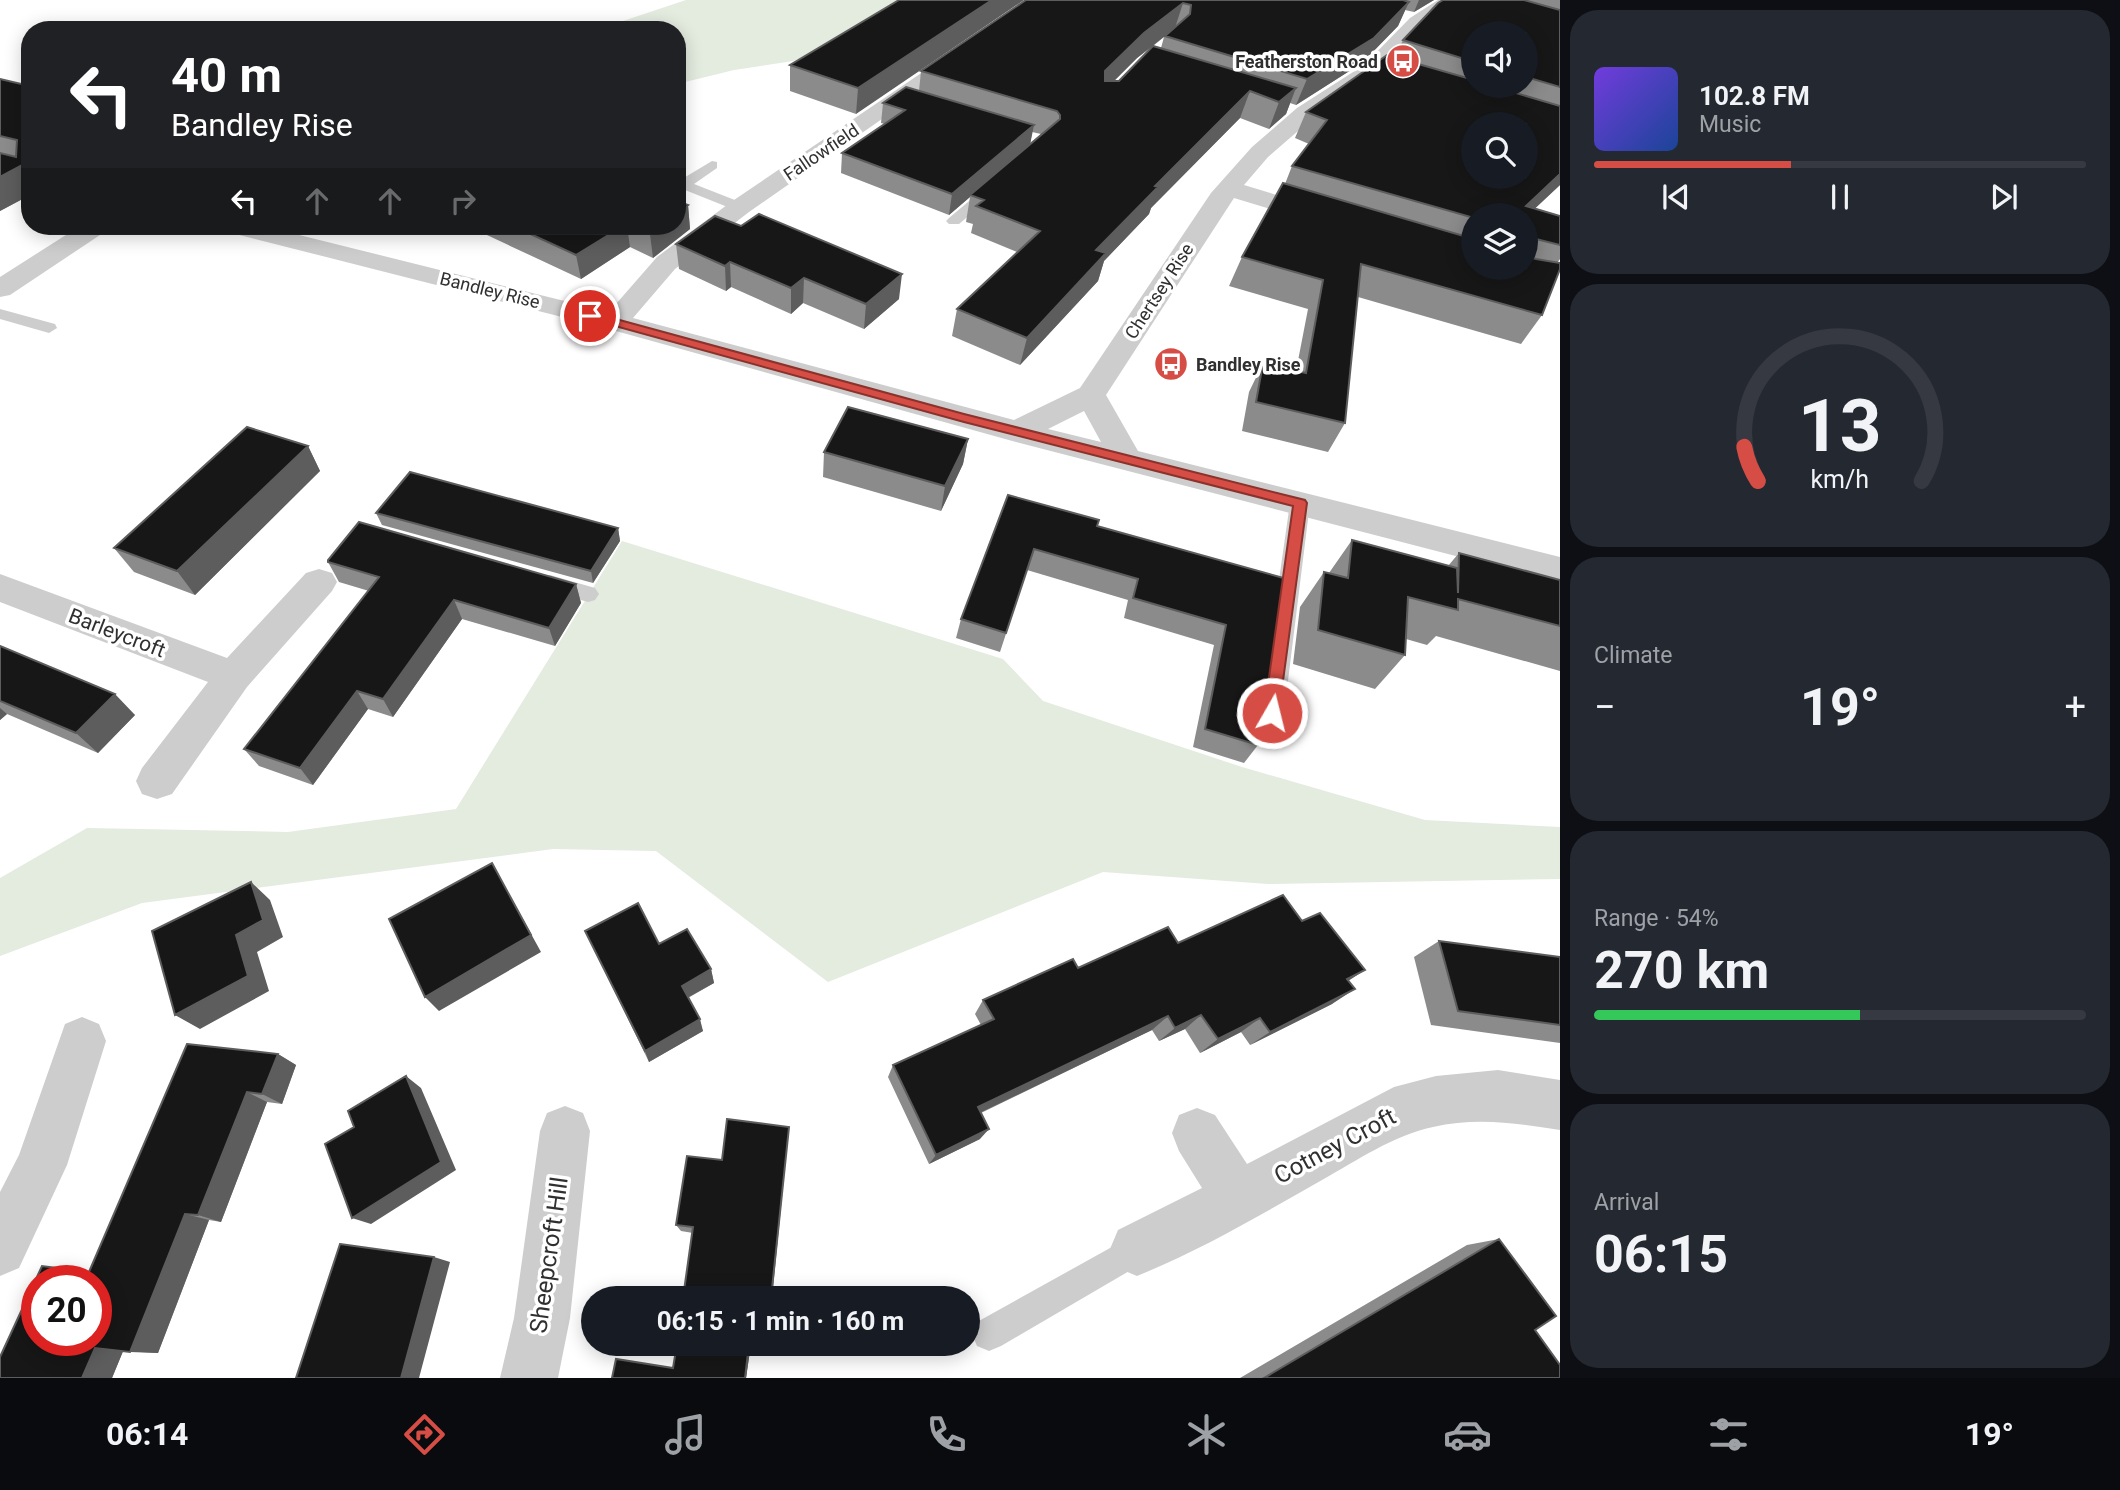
<!DOCTYPE html>
<meta charset="utf-8">
<style>
body{margin:0;font-family:Roboto,sans-serif;background:#242831;color:#f1f3f6;height:100vh;display:flex;flex-direction:column;font-size:26px;white-space:nowrap}
*{box-sizing:border-box;margin:0}
p{font-size:23px;color:#9ea1a6}
.icon{flex:none;width:38px;height:38px;fill:none;stroke:currentColor;stroke-width:2;stroke-linecap:round;stroke-linejoin:round}
.map{position:relative;flex:1;overflow:hidden}
.side{display:flex;flex-direction:column;gap:10px;padding:10px;background:#0d0f14;width:560px}
.side>*{flex:none}
.banner{position:absolute;left:21px;top:21px;width:665px;height:214px;border-radius:28px;box-shadow:0 4px 18px #0003;background:#202124;color:#fff;overflow:hidden}
.controls{position:absolute;left:1461px;top:21px;display:grid;gap:14px}
.controls a{display:grid;place-items:center;width:77px;height:77px;border-radius:50%;background:#171b24;box-shadow:0 4px 18px #0003;font-size:35px}
.speed{position:absolute;left:21px;top:1265px;display:flex;gap:14px;font-size:35px;font-weight:700;text-align:center}
.speed>*{display:grid;place-content:center;width:91px;height:91px;border-radius:50%;background:#171b24;box-shadow:0 4px 18px #0003;line-height:1}
.speed .limit{border:10px solid #d22;background:#fff;color:#111}
.pin{position:absolute;display:grid;place-items:center;width:60px;height:60px;color:#fff;margin:-30px;border:4px solid #fff;border-radius:50%;box-shadow:0 2px 7px #0007}
.me{position:absolute;width:77px;margin:-38px;rotate:8deg;stroke-linejoin:round;filter:drop-shadow(0 0 5px #0008)}
.turn{display:flex;align-items:center;gap:24px;height:147px;padding:0 35px;font-size:32px}
.turn .icon{width:91px;height:91px;stroke-width:2.5}
.turn b{display:block;font-size:49px;line-height:60px}
.lanes{display:flex;align-items:center;height:66px;padding:0 35px;background:#0003;justify-content:center;gap:35px;direction:ltr}
.lanes .off{opacity:.35}
.big{font-size:52px;font-weight:700;line-height:1.1}
.side .widget{flex:1;display:flex;flex-direction:column;justify-content:center;gap:10px;min-width:0;padding:0 24px;border-radius:28px;background:#242831}
.side .dial{align-items:center;gap:0}
.dial svg{height:182px;overflow:visible;fill:none;stroke:#363941;stroke-width:7;stroke-linecap:round;text-anchor:middle}
.dial text{fill:#f1f3f6;stroke:none}
.song{display:flex;align-items:center;gap:21px}
.cover{width:84px;height:84px;border-radius:10px;background:linear-gradient(135deg,hsl(260 70% 55%),hsl(220 70% 35%))}
.played{height:7px;border-radius:4px;background:linear-gradient(90deg,#d54d44 40%,#363941 40%)}
.keys{display:flex;justify-content:space-around;direction:ltr}
.heat{display:flex;justify-content:space-between;align-items:center;font-size:38px;direction:ltr}
.charge{height:10px;border-radius:5px;background:linear-gradient(90deg,#34c759 54%,#363941 0)}
.trip{position:absolute;left:581px;top:1286px;width:399px;height:70px;border-radius:35px;background:#171b24;box-shadow:0 4px 18px #0003;font-weight:700;line-height:70px;text-align:center}
.dock{display:flex;height:112px;justify-content:space-around;align-items:center;background:#090b0e;color:#9ea1a6}
.dock .icon{width:49px;height:49px}
.dock .active{color:#d54d44}
.dock b{font-size:32px;color:#f1f3f6}
main{display:flex;flex:1;min-height:0}
.map>svg:first-child{display:block}
.green{fill:#e4ebdf}
.lines{fill:none;stroke-linecap:round;stroke-linejoin:round}
.lane{fill:#cdcdcd;fill-rule:evenodd}
.street{fill:#cdcdcd;fill-rule:evenodd}
.wall{fill:#8b8b8b;fill-rule:evenodd}
.shaded-wall{fill:#5d5d5d}
.building{fill:#171717;stroke:#5d5d5d;stroke-width:2;fill-rule:evenodd}
.route{fill:#d54d44;stroke:#8a322c;stroke-width:2}
.labels{text-anchor:middle;dominant-baseline:central;stroke-width:7;stroke-linejoin:round;paint-order:stroke}
.far-poi-label{font-size:18px;font-weight:bold;fill:#303030;stroke:#fff;text-anchor:end}
.far-street-label{font-size:18px;fill:#303030;stroke:#fff}
.street-label{font-size:21px;fill:#303030;stroke:#fff}
.near-street-label{font-size:24px;fill:#303030;stroke:#fff}
</style>
<main>
<div class="map">
<svg width="1560" height="1378" viewBox="0 0 1560 1378">
<rect width="100%" height="100%" fill="#fff"/>
<path class="green" d="M686 0H904L846 41 793 61 734 70 677 84V30H596Z
M622 541 1003 659 1043 701 1242 767 1425 820 1560 827V879L1268 884 1103 872 828 982 656 851 553 849 142 903 0 956V878L87 828 288 832 456 809Z"/>
<g class="lines">
<path class="lane" d="M712 161 717 162V168L694 184 745 204 747 207 745 210H735L685 190 677 193V182Z
M992 185 997 186 999 189 997 192 959 224H949L946 221 949 218 987 186Z
M0 309 55 324 57 328 49 333 0 319Z
M1300 496 1307 498 1310 503 1284 713 1280 720 1272 723 1264 720 1260 713 1290 503 1293 498Z
M550 575 595 588 599 594 595 600 588 602 543 589 539 583 543 577Z
M1137 1233 1148 1238 1153 1249 1148 1260 1001 1346 989 1351 977 1346 972 1334 977 1322Z"/>
<path class="street" d="M1029 0H1052L749 212 675 269 633 318 1014 420 1080 388 1211 193 1252 147 1297 108 1364 65 1410 18 1438 0H1461L1424 26 1380 75 1313 118 1268 157 1244 185 1332 212 1336 217 1332 222 1323 225 1314 222 1234 198 1106 395 1138 451 1560 557V583L1016 442 605 328 224 231 220 226H263L609 312 657 257 731 202ZM1084 411 1101 442 1048 429Z
M80 226H110L106 231 10 295 0 297V277Z
M319 569 332 573 337 582 332 591 247 687 172 794 157 799 142 794 136 781 142 768 208 682 0 602V574L227 658 306 573Z
M82 1017 99 1024 106 1041 67 1165 19 1268 0 1276V1192L19 1155 65 1024Z
M1498 1070 1560 1080V1130C1517 1123 1476 1117 1433 1127 1392 1136 1358 1160 1322 1180 1262 1214 1201 1250 1137 1276L1118 1268 1110 1249 1118 1230 1202 1188 1179 1151 1172 1133 1179 1115 1197 1108 1215 1115 1247 1164 1394 1087 1436 1076Z
M565 1106 583 1113 590 1131 570 1318 558 1378H500L514 1318 540 1131 547 1113Z"/>
</g>
<path class="wall" d="M899 0 856 114 790 91V65Z
M1026 0H1434L1414 12 1405 10 1398 26 1362 63 1296 105 1290 103 1286 114 1269 129 1240 118 1151 208 1149 214 1104 261 1098 281 1020 365 952 336 957 309 1017 252 971 233 973 224 966 222 970 197 949 215 841 173 842 153 885 124 881 123 883 103 919 91 921 71ZM1164 37 1161 48 1153 46ZM1153 46 1119 81H1114L1137 58ZM1032 132 1041 134 1030 144Z
M1443 0H1560V185L1535 208 1560 216V259L1557 263 1542 315 1521 344 1358 297 1345 423 1328 452 1242 431 1249 392 1263 363 1296 371 1308 309 1229 286 1242 257 1285 184 1292 166 1309 144 1295 138 1306 112 1395 57 1403 40ZM1474 33H1526V86H1474ZM1474 215H1526V268H1474Z
M0 79 30 86V195L0 211Z
M688 205 690 229 653 258 630 247 581 279 474 229V226H677Z
M676 244 899 299 864 329 803 303 791 314 731 287 726 291 679 269Z
M968 439 963 464 941 511 823 477 824 452Z
M308 446 320 471 195 595 134 572 114 548Z
M1008 495 1097 526 1287 579 1258 745 1244 763 1193 747 1214 645 1124 618 1128 600 1027 570 1000 652 956 638 961 619Z
M376 513 618 528 620 541 593 583 382 525Z
M1352 540 1448 566 1459 553 1560 580V671L1436 636 1427 645 1406 639 1405 655 1375 689 1293 664 1300 607 1324 572 1329 573Z
M328 562 576 584 581 603 555 646 462 619 393 717 368 709 313 785 259 766 244 749 369 591 339 582Z
M0 646 135 715 98 753 7 714 0 720Z
M585 931 659 944 711 969 714 983 688 998 703 1031 649 1062Z
M1439 941 1560 957V1043L1431 1025 1414 957Z
M1178 943 1349 981 1332 1004 1250 1045 1241 1032 1200 1053 1185 1029 1159 1041 1152 1030 981 1113 980 1139 929 1164 888 1077 893 1065 981 1025 975 1014 983 1000 1078 968Z
M278 1054 296 1065 282 1104 267 1102 221 1222 209 1220 158 1353 123 1351 112 1378H0L89 1272Z
M789 1127V1137L693 1233 681 1231 676 1225 722 1160Z
M1499 1239 1535 1330 1560 1378H1240L1467 1245Z
M677 1344H751L746 1378H612L616 1359 673 1368Z"/>
<path class="shaded-wall" d="M992 0H1024L856 114 858 88Z
M1419 0H1434L1414 12Z
M1409 2 1398 26 1362 63 1296 105 1307 79Z
M1183 3 1175 28 1137 58 1098 97 1105 71 1144 33Z
M1296 88 1286 114 1269 129 1279 102Z
M1250 91 1240 118 1151 208 1149 214 1104 261 1098 281 1020 365 1027 338 1096 250 1155 186Z
M1034 125 1030 145 970 195V197L949 215 952 194Z
M30 161V195L0 211V177Z
M1560 174V185L1526 217V206Z
M688 205 690 229 653 258 650 234 661 226H677V213Z
M623 226H627L630 247 581 279 576 255Z
M730 262 731 287 726 291 725 266Z
M902 274 899 299 864 329 866 304Z
M804 278 803 303 791 314V288Z
M968 439 963 464 941 511 945 486Z
M308 446 320 471 195 595 177 571Z
M618 528 620 541 593 583 591 571Z
M576 584 581 603 555 646 549 628Z
M454 600 462 619 393 717 383 699Z
M357 691 368 709 313 785 300 768Z
M115 694 135 715 98 753 76 733Z
M0 708 7 714 0 720Z
M492 863 541 952 439 1011 425 997Z
M251 882 270 900 283 937 257 952 269 991 200 1029 175 1015 236 935Z
M711 969 714 983 685 999 682 986Z
M1365 970 1342 985 1347 979Z
M1355 989 1332 1004 1250 1045 1270 1032Z
M1201 1015 1185 1029 1159 1041 1175 1028Z
M1168 1016 1152 1030 969 1118 978 1107Z
M1260 1018 1241 1032 1200 1053 1218 1039Z
M700 1019 703 1031 649 1062 645 1051Z
M278 1054 296 1065 282 1104 262 1094Z
M406 1076 421 1088 456 1170 371 1224 352 1218Z
M247 1092 267 1102 221 1222 198 1215Z
M789 1127 772 1298H771Z
M989 1129 980 1139 929 1164 936 1155Z
M185 1214 209 1220 158 1353 130 1352Z
M434 1257 450 1262 419 1378H401Z
M749 1344H751L746 1378H745Z
M95 1348 124 1349 112 1378H82Z"/>
<path class="building" d="M899 0H992L858 88 790 65Z
M1026 0H1403L1409 2 1374 38 1307 79 1165 36 1190 14 1191 5 1183 3 1144 33 1105 71V81H1119L1153 46 1296 88 1279 102 1250 91 1155 186 1158 187 1096 250 1106 253 1027 338 957 309 1040 231 976 206 984 200 970 195 1060 119V115L1057 111 921 71Z
M1443 0H1524L1560 10V87L1526 77V33H1474V62L1403 40 1438 3Z
M1387 55 1474 80V86H1492L1560 106V174L1526 206 1560 216V245L1536 239 1526 238V215H1474V218L1292 166 1327 120 1306 112ZM1474 124H1526V177H1474Z
M0 79 30 86V161L0 177V153L16 157 17 140 0 136Z
M906 87 1034 125 952 194 842 153 905 110 883 103Z
M1283 183 1474 239V268H1526V256L1536 259 1560 263V269L1542 315 1361 264 1345 423 1256 402 1263 363 1306 373 1323 280 1242 257Z
M677 201 688 205 677 213Z
M759 214 902 274 866 304 804 278 791 288 730 262 725 266 676 244 715 216 741 226Z
M513 226H623L576 255Z
M632 226H661L650 234Z
M848 407 968 439 945 486 824 452Z
M247 427 308 446 177 571 114 548Z
M410 472 618 528 591 571 376 513Z
M1008 495 1099 520 1097 526 1287 579 1258 745 1205 729 1226 625 1133 598 1138 579 1034 549 1006 633 961 619Z
M359 522 576 584 549 628 454 600 383 699 357 691 300 768 244 749 379 577 328 562V560Z
M1352 540 1457 568 1458 593 1459 553 1560 580V626L1458 599V610L1408 597 1405 655 1318 630 1324 572 1348 578Z
M0 646 115 694 76 733 0 701Z
M492 863 531 935 425 997 389 919Z
M251 882 263 920 236 935 248 976 175 1015 152 931Z
M1283 895 1302 921 1320 913 1365 970 1347 979 1355 989 1270 1032 1260 1018 1218 1039 1201 1015 1175 1028 1168 1016 978 1107 989 1129 936 1155 893 1065 994 1019 983 1000 1073 959 1078 968 1168 927 1178 943Z
M638 903 659 944 687 929 711 969 682 986 700 1019 645 1051 585 931Z
M1439 941 1560 957V1025L1458 1011Z
M187 1044 278 1054 262 1094 247 1092 198 1215 185 1214 130 1352 95 1348 82 1378H0V1357L42 1266 89 1272ZM37 1281H96V1340H37Z
M406 1076 441 1162 352 1218 325 1144 354 1127 348 1111Z
M727 1119 789 1127 771 1298H683L693 1227 676 1225 687 1156 722 1160Z
M1499 1239 1556 1316 1535 1330 1560 1365V1378H1264Z
M340 1244 434 1257 401 1378H296Z
M677 1344H749L745 1378H612L616 1359 673 1368Z"/>
<path class="route" d="M586 313H594L964 414 1305 500 1307 503 1278 718H1266L1264 713 1293 506 964 422 586 318Z"/>
<defs>
<g id="bus-disc" transform="scale(1.75)"><circle r="9.5" fill="#d54d44" stroke="#fff"/><path d="M-5-6H5V4H4V6H2V4H-2V6H-4V4H-5ZM-3.5-4V0h7V-4ZM-3.5 1.2v1.5H-2V1.2ZM2 1.2v1.5H3.5V1.2Z" fill="#fff"/></g>
</defs>
<g fill-rule="evenodd">
<use href="#bus-disc" x="1403" y="61"/>
<use href="#bus-disc" x="1171" y="364"/>
</g>
<g class="labels">
<g class="far-poi-label">
<text x="1378" y="61">Featherston Road</text>
<text x="1196" y="364" text-anchor="start">Bandley Rise</text>
</g>
<g class="far-street-label">
<text transform="translate(821 152) rotate(-34)">Fallowfield</text>
<text transform="translate(490 290) rotate(14)">Bandley Rise</text>
<text transform="translate(1159 291) rotate(-57)">Chertsey Rise</text>
</g>
<g class="street-label">
<text transform="translate(117 633) rotate(21)">Barleycroft</text>
</g>
<g class="near-street-label">
<text transform="translate(1335 1146) rotate(-28)">Cotney Croft</text>
<text transform="translate(549 1255) rotate(-82)">Sheepcroft Hill</text>
</g>
</g>
</svg>
<div class="controls">
<a><svg class="icon" aria-label="sound" viewBox="0 0 24 24"><path d="M4 9h4l5-4v14l-5-4H4zM17 9q2 3 0 6"/></svg></a>
<a><svg class="icon" aria-label="search" viewBox="0 0 24 24"><circle cx="10" cy="10" r="6"/><path d="M15 15l6 6"/></svg></a>
<a><svg class="icon" aria-label="layers" viewBox="0 0 24 24"><path d="M12 4l9 5-9 5-9-5zM3 14l9 5 9-5"/></svg></a>
</div>
<div class="speed"><div class="limit">20</div></div>
<div class="pin" style="left:590px;top:316px;background:#d93025"><svg class="icon" aria-label="arrive" viewBox="0 0 24 24"><path d="M6 21V4h12l-3 4 3 4H6"/></svg></div>
<svg class="me" style="left:1272px;top:713px" viewBox="-20 -20 40 40"><circle r="17" fill="#d54d44" stroke="#fff" stroke-width="3"/><path d="M0-11L8 9 0 5-8 9z" fill="#fff"/></svg>
<div class="trip">06:15 · 1 min · 160 m</div>
<div class="banner">
<div class="turn"><svg class="icon" aria-label="left" viewBox="0 0 24 24"><path d="M17 20v-9H6M10 6l-5 5 5 5"/></svg><div><b>40 m</b>Bandley Rise</div></div>
<div class="lanes"><svg class="icon" aria-label="left" viewBox="0 0 24 24"><path d="M17 20v-9H6M10 6l-5 5 5 5"/></svg><svg class="icon off" aria-label="ahead" viewBox="0 0 24 24"><path d="M12 20V5M6 11l6-6 6 6"/></svg><svg class="icon off" aria-label="ahead" viewBox="0 0 24 24"><path d="M12 20V5M6 11l6-6 6 6"/></svg><svg class="icon off" aria-label="right" viewBox="0 0 24 24"><path d="M7 20v-9h11M14 6l5 5-5 5"/></svg></div>
</div>
</div>
<section class="side">
<div class="widget">
<div class="song"><i class="cover"></i><div><b>102.8 FM</b><p>Music</p></div></div>
<div class="played"></div>
<div class="keys"><svg class="icon" aria-label="previous" viewBox="0 0 24 24"><path d="M18 5L8 12l10 7zM5 5v14"/></svg><svg class="icon" aria-label="pause" viewBox="0 0 24 24"><path d="M8 5v14M16 5v14"/></svg><svg class="icon" aria-label="next" viewBox="0 0 24 24"><path d="M6 5l10 7-10 7zM19 5v14"/></svg></div>
</div>
<div class="widget dial"><svg viewBox="0 0 100 80">
<path d="M14 69A42 42 0 1 1 86 69"/>
<path d="M14 69A42 42 0 0 1 8 54" stroke="#d54d44"/>
<text x="50" y="56" font-size="32" font-weight="700">13</text>
<text x="50" y="72" font-size="11">km/h</text>
</svg></div>
<div class="widget"><p>Climate</p>
<div class="heat"><a>−</a><b class="big">19°</b><a>+</a></div>
</div>
<div class="widget"><p>Range · 54%</p><b class="big">270 km</b><div class="charge"></div></div>
<div class="widget"><p>Arrival</p><b class="big">06:15</b></div>
</section>
</main>
<nav class="dock">
<b>06:14</b>
<svg class="icon active" aria-label="directions" viewBox="0 0 24 24"><path d="M12 3l9 9-9 9-9-9zM9 14v-3h6M13 9l2 2-2 2"/></svg>
<svg class="icon" aria-label="music" viewBox="0 0 24 24"><path d="M9 18V5l10-2v13"/><circle cx="6" cy="18" r="3"/><circle cx="16" cy="16" r="3"/></svg>
<svg class="icon" aria-label="phone" viewBox="0 0 24 24"><path d="M5 4h4l2 5-3 2q2 4 5 5l2-3 5 2v4C11 20 4 13 5 4z"/></svg>
<svg class="icon" aria-label="climate" viewBox="0 0 24 24"><path d="M12 3v18M4 7l16 10M4 17L20 7"/></svg>
<svg class="icon" aria-label="car" viewBox="0 0 24 24"><path d="M5 17H2v-5l4-1 3-4h7l3 4 3 1v5h-3M9 17h6M6 11h13"/><circle cx="7" cy="17" r="2"/><circle cx="17" cy="17" r="2"/></svg>
<svg class="icon" aria-label="filters" viewBox="0 0 24 24"><path d="M4 7h16M4 17h16"/><circle cx="9" cy="7" r="2"/><circle cx="15" cy="17" r="2"/></svg>
<b>19°</b>
</nav>
